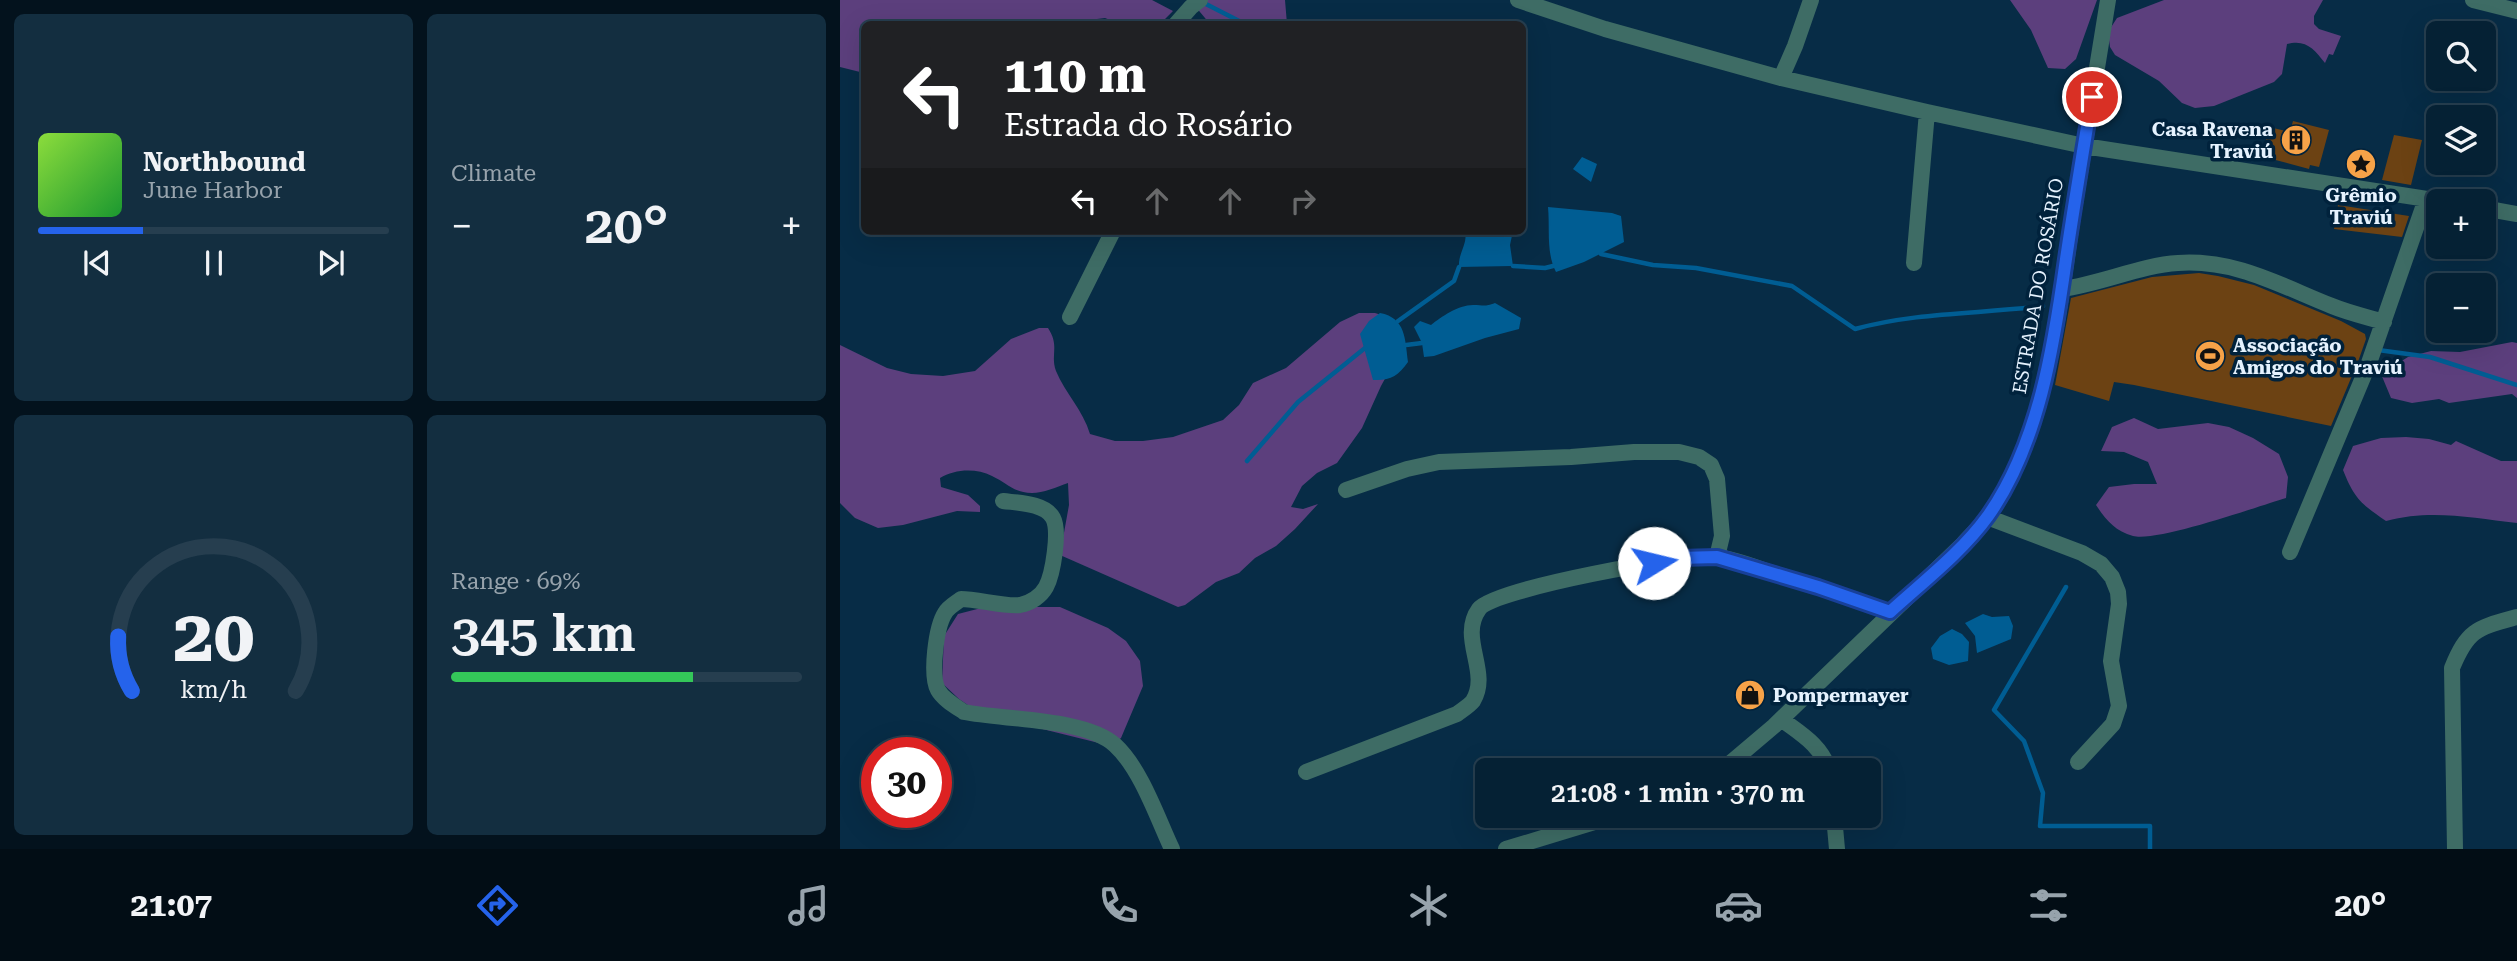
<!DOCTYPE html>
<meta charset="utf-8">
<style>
body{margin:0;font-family:"Roboto Serif",serif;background:#132e40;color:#f1f3f6;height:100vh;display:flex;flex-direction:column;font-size:26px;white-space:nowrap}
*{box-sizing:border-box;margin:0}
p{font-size:23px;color:#97a3ac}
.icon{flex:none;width:38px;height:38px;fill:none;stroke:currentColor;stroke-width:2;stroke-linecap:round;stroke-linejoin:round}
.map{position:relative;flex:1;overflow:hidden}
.details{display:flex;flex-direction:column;gap:14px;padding:14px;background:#03121d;width:840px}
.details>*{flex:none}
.top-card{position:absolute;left:21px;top:21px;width:665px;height:214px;border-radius:10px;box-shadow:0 7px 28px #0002,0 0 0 2px #263e4f;background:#202124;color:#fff;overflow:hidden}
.tools{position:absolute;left:1586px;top:21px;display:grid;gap:14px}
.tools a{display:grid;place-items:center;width:70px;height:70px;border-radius:10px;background:#052134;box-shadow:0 7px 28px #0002,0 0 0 2px #263e4f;font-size:35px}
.speed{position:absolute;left:21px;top:737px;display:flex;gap:14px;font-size:35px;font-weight:700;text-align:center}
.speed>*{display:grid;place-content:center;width:91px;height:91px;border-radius:50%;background:#052134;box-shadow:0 7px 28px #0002,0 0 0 2px #263e4f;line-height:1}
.speed .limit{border:10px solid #d22;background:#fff;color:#111}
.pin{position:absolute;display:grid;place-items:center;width:60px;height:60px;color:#fff;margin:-30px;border:4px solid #fff;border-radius:50%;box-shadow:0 2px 7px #0007}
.me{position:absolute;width:77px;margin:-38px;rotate:81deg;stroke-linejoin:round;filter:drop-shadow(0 0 5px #0008)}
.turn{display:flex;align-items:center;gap:24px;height:147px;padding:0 28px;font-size:32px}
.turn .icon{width:91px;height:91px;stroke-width:2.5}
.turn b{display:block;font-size:49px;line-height:60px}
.lanes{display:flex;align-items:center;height:66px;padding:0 28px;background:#0003;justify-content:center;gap:35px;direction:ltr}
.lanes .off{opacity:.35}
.big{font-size:52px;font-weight:600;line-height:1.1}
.details .card{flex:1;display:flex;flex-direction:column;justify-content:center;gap:10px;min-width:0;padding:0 24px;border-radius:10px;background:#132e40}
.details .dial{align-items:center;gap:0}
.dial svg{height:182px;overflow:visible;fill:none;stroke:#263e4f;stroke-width:7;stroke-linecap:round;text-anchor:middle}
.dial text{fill:#f1f3f6;stroke:none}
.song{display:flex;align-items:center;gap:21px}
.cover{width:84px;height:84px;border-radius:10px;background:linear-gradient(135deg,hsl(90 70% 55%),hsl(130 70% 35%))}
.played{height:7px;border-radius:4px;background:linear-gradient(90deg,#2563eb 30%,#263e4f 30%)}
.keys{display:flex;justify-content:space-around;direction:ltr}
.heat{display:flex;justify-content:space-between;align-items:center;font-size:38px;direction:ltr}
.charge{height:10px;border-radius:5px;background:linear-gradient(90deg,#34c759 69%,#263e4f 0)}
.details .tiles{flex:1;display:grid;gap:14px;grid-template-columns:repeat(2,1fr)}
.trip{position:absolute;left:635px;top:758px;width:406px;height:70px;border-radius:10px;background:#052134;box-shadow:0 7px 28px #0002,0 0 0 2px #263e4f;font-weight:600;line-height:70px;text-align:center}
.dock{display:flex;height:112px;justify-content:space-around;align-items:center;background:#020d15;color:#97a3ac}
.dock .icon{width:49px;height:49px}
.dock .selected{color:#2563eb}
.dock b{font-size:32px;color:#f1f3f6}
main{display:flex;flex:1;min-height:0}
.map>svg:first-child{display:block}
.green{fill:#5c3f7d}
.water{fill:#005d93}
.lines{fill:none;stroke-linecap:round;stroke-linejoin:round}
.stream{stroke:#005d93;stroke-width:4.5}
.building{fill:#6c4213}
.street{stroke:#3e6c65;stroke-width:16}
.route-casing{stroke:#184099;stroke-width:18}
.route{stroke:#2563eb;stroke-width:12}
.labels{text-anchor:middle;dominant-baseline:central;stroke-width:7;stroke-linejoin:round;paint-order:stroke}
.poi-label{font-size:19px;font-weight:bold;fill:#e5f2fe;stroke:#00223c;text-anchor:start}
.street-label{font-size:19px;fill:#e5f2fe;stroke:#00223c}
</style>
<main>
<section class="details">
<div class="tiles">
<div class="card">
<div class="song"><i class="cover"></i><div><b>Northbound</b><p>June Harbor</p></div></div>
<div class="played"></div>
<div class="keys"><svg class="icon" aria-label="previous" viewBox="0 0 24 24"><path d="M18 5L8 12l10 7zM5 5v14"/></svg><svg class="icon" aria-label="pause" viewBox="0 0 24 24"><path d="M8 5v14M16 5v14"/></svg><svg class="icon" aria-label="next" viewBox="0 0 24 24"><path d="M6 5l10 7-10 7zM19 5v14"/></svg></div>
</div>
<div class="card"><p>Climate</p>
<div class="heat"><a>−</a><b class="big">20°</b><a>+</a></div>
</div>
<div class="card dial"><svg viewBox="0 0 100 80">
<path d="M14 69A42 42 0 1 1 86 69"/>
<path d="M14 69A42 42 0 0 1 8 45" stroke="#2563eb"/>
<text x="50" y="56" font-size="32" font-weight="700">20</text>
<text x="50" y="72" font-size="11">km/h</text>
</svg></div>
<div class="card"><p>Range · 69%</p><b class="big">345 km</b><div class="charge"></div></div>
</div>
</section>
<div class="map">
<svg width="1677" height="849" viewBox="0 0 1677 849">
<rect width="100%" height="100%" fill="#072c46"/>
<path class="green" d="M0 0H312L333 11 320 24H280L265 18 249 20 239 24H24V73L0 67Z
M350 0H445L447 24H370Z
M1170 0H1257L1236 59 1225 69 1208 68 1191 30Z
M1324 0H1483L1474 16V24L1479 29 1501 36 1493 55 1489 54 1485 63C1474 49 1466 39 1447 44L1442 74 1434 82 1374 106 1355 108 1342 103 1319 81 1275 55 1270 47 1268 32 1277 18Z
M519 313H535L548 317 552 366 541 386 522 428 497 463 477 473 462 486 451 507 463 509 478 504 455 529 436 546 415 558 399 573 376 582 345 605 338 607 220 555 229 505 228 483C217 487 203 493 192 493 174 493 167 483 152 476 136 468 115 469 100 478L101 487 128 495 140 506V512L117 511 63 525 38 528 15 518 0 503V345L47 368 71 374 103 376 135 371 171 339 199 328H208C220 346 210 355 216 371 225 393 243 410 250 434L275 441H303L333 437 383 420 399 405 413 383 446 368 500 322Z
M1672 342 1677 343V398L1672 394 1609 403 1599 399 1572 403 1551 398 1541 374 1568 357 1591 351 1620 352Z
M1294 418 1318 429 1368 423 1389 427 1413 438 1439 454 1448 477 1446 498C1416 507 1318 542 1293 536 1275 531 1266 520 1256 505L1269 487 1294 484H1317L1308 462 1284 452 1261 451 1272 427Z
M1566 437 1589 439 1611 445 1616 441 1661 461H1677V523C1632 518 1591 509 1546 521 1521 504 1514 498 1503 470L1513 446 1541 438Z
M145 607H220L268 628 286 641 300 661 303 686 281 738 271 746 141 714 119 699 102 683 104 636 118 614Z"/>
<path class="water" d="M742 157 757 164 751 182 733 169Z
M708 207 772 213 781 216 784 242 744 262 716 272C706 253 710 229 708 207Z
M625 231H673L670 245 673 266 619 267C618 253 628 244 625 231Z
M655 303 681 318 679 329 645 338 594 356 584 357 582 343 574 327 580 321 591 325C601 317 618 305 633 305 644 305 644 307 655 303Z
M540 313C566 318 565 339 568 362 558 376 550 381 533 380L520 334 529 321Z
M1143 614 1152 617 1169 616 1173 626 1171 639 1137 653 1135 636 1125 623Z
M1112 629 1122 634 1129 642 1128 661 1109 665 1093 659 1091 648 1100 636Z"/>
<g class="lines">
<path class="stream" d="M362 2 405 24
M761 254 813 265 856 268 952 286 1015 329C1077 312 1140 314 1203 306
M673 266 705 268 713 266
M558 321 614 281 619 267
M566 345 582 343
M1538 350 1590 357 1677 385
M407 461 458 402 525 348
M1226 587 1154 710 1184 741 1203 793 1200 826H1310V849"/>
</g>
<path class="building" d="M1453 121 1489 130 1479 167 1470 165 1469 169 1428 158 1430 149 1424 147 1429 127 1450 132Z
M1554 135 1582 140 1571 185 1542 180Z
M1498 205 1569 216 1562 237 1494 229Z
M1359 273 1378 276 1414 285 1501 321 1525 334 1526 339 1519 359 1491 426 1294 385 1274 382 1269 401 1215 385 1231 298 1312 277Z"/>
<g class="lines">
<path class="street" d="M678 0 765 29 941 78 1087 112 1244 146 1600 201
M1633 0 1677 11
M336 24 351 7 360 0
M941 78 955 46 971 0
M1643 208 1677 214
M1074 263 1087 112
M1222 289C1260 284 1302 265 1338 263 1396 259 1441 286 1492 306 1509 313 1527 317 1544 322
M230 317 273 231
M506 490 567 469 599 462 731 457 794 452H839L859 457 871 465 877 479 882 536 877 557
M163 501C178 503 205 503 213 518 220 531 213 574 206 587 201 596 191 603 180 605 166 607 137 599 121 599 116 603 108 607 105 613 96 627 90 675 98 690 103 699 115 706 124 712 164 720 245 718 275 745 301 769 317 817 332 849
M1147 517 1242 553 1261 564 1272 577 1278 592 1279 604 1271 661 1279 706 1273 724 1238 762
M1450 552 1529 363 1586 199
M941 719C961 734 981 745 989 770
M882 770 934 726 1123 544C1131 535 1141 526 1148 516 1207 435 1218 313 1233 216 1244 144 1256 72 1268 0
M466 772 617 714C622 710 629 706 633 701 651 672 618 638 639 609 653 589 848 553 877 557 894 559 912 566 929 572 970 584 1010 598 1050 612
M994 816 997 849
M666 849 774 816
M1615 849 1612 668C1628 629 1637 628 1677 617"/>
</g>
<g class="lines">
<g class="route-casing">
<path id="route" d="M814 563 839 558 877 557 978 587 1050 612C1083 582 1122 552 1148 516 1199 444 1214 345 1226 259 1234 205 1243 151 1252 97"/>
</g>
<use href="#route" class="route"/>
</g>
<defs>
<g id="building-disc" transform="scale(1.575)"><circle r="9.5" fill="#f6a248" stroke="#00223c"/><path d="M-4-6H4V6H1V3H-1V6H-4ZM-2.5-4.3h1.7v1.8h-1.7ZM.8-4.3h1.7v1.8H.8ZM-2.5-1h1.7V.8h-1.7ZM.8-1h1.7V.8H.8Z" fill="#111"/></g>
<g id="sight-disc" transform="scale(1.575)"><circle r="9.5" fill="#f6a248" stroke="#00223c"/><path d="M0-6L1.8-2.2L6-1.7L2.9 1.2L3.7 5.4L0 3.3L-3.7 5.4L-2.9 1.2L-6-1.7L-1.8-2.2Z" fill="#111"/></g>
<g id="stadium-disc" transform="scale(1.575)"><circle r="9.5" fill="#f6a248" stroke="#00223c"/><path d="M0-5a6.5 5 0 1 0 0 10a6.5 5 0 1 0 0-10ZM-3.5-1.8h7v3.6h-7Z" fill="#111"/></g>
<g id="shop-disc" transform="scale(1.575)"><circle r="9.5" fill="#f6a248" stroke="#00223c"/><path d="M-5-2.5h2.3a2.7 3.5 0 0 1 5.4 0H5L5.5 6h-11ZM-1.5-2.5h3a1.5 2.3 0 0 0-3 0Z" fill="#111"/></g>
</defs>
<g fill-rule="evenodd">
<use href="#building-disc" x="1456" y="140"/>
<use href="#sight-disc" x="1521" y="164"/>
<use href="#stadium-disc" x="1370" y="356"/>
<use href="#shop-disc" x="910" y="695"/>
</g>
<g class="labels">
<g class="poi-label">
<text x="1433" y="129" text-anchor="end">Casa Ravena<tspan x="1433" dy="22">Traviú</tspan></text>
<text x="1521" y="195" text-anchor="middle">Grêmio<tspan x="1521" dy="22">Traviú</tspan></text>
<text x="1393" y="345">Associação<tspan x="1393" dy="22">Amigos do Traviú</tspan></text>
<text x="933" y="695">Pompermayer</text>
</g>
<g class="street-label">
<text transform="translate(1198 286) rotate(-80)">ESTRADA DO ROSÁRIO</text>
</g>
</g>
</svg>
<div class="tools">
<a><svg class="icon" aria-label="search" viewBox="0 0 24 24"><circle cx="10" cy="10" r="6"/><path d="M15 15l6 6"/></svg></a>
<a><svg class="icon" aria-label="layers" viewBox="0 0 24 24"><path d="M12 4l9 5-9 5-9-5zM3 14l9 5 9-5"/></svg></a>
<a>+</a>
<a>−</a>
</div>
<div class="speed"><div class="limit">30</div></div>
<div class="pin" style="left:1252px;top:97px;background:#d93025"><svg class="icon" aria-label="arrive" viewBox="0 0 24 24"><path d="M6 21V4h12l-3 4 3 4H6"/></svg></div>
<svg class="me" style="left:814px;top:563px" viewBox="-20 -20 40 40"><circle r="19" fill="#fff"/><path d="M0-13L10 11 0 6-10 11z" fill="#2563eb"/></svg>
<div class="trip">21:08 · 1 min · 370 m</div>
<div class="top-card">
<div class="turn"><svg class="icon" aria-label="left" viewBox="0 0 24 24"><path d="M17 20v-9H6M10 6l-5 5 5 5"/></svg><div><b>110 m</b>Estrada do Rosário</div></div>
<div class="lanes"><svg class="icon" aria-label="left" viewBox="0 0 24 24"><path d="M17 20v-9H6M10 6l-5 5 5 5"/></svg><svg class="icon off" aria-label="ahead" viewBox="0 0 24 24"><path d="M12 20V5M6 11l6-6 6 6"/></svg><svg class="icon off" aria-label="ahead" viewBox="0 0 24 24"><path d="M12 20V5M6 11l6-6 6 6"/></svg><svg class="icon off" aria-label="right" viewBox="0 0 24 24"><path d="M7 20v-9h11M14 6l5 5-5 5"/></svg></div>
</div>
</div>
</main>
<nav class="dock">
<b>21:07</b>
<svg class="icon selected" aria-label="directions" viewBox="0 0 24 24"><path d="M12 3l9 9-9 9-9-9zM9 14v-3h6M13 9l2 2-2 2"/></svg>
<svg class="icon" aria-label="music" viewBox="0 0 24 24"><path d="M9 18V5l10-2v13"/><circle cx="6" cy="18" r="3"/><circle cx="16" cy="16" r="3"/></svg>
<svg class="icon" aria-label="phone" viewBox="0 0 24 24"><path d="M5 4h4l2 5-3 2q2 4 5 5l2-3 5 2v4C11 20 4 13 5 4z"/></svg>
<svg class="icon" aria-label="climate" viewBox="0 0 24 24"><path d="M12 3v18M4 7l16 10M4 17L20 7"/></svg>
<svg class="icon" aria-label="car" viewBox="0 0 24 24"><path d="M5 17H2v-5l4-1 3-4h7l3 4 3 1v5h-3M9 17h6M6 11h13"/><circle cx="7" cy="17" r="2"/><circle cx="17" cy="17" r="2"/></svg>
<svg class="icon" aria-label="filters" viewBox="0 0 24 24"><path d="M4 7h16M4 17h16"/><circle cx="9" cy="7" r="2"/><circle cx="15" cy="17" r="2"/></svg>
<b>20°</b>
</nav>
